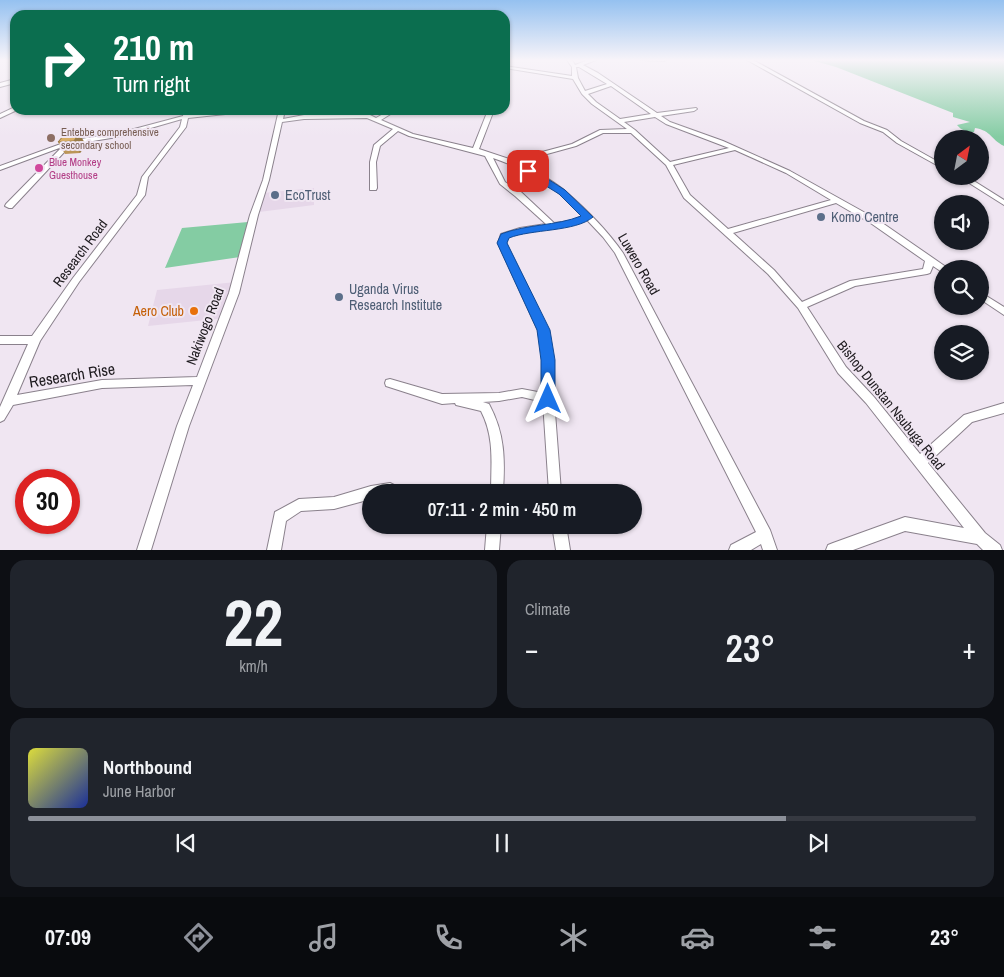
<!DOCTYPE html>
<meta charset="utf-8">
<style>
body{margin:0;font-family:"Archivo Narrow",sans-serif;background:#20242c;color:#f1f3f6;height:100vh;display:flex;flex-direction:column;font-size:19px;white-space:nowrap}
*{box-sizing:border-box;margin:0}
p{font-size:16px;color:#9ea1a6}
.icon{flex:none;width:28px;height:28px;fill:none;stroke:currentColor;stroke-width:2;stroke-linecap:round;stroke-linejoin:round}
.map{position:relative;height:550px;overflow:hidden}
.panel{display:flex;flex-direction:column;gap:10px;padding:10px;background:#0d0f14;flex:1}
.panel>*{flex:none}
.banner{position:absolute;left:10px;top:10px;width:500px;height:105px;border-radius:15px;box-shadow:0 1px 4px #0004;background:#0b6e4f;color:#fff;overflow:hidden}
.needle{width:32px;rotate:32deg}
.tools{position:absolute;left:934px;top:130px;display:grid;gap:10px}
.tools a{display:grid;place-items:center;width:55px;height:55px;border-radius:50%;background:#171b24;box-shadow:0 1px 4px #0004;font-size:25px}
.speed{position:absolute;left:15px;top:469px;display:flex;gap:10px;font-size:25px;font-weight:700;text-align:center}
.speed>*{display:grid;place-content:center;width:65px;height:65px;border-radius:50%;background:#171b24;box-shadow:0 1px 4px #0004;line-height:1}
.speed .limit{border:8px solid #d22;background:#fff;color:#111}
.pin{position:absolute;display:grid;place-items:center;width:42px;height:42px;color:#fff;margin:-21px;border-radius:10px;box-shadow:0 2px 8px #0006}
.me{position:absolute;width:55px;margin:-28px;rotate:0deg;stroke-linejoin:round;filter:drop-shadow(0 0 4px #0008)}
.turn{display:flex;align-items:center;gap:18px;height:105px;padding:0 20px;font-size:22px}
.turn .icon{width:65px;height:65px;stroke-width:2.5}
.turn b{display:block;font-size:35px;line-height:42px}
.big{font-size:38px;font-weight:600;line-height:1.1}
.panel .widget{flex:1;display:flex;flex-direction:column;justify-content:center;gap:8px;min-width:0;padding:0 18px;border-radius:15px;background:#20242c}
.panel .dial{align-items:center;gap:0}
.dial b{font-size:65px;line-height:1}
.song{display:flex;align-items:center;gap:15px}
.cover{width:60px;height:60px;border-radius:8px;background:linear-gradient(135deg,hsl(60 70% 55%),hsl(230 70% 35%))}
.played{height:5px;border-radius:2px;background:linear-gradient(90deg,#8c9099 80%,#363941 80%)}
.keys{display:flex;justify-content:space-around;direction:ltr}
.heat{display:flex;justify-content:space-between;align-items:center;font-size:28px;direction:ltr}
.panel .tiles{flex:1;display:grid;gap:10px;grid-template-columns:1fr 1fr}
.widget:last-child{grid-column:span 2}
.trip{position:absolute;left:362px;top:484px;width:280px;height:50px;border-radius:25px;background:#171b24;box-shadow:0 1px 4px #0004;font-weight:600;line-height:50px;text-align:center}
.dock{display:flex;height:80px;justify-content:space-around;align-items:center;background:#090b0e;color:#9ea1a6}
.dock .icon{width:35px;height:35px}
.dock .active{color:#8c9099}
.dock b{font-size:22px;color:#f1f3f6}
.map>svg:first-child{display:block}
.built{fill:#e6d7e9}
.green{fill:#84cca3}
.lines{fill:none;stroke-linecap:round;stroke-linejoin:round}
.minor-casing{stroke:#8a818c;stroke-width:2}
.minor{fill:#fff;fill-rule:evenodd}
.wall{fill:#bb9658}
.shaded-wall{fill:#987a47}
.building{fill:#d9ae66;stroke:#987a47}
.route{fill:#1a73e8;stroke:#114b97}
.education-dot{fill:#8d6e63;stroke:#f0e6f2;stroke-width:2}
.hotel-dot{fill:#d1479c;stroke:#f0e6f2;stroke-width:2}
.service-dot{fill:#5c6f8a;stroke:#f0e6f2;stroke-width:2}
.food-dot{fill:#e8710a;stroke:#f0e6f2;stroke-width:2}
.labels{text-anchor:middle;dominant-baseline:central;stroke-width:4;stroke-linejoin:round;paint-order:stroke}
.far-education-label{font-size:11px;fill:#785e54;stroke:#f0e6f2;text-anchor:start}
.far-hotel-label{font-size:11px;fill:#b23c85;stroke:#f0e6f2;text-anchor:start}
.service-label{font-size:14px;fill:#4e5e75;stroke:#f0e6f2;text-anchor:start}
.street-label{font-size:14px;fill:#1e1b1f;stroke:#f0e6f2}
.food-label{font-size:14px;fill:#c56008;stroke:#f0e6f2;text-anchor:end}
.near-street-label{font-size:16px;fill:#1e1b1f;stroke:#f0e6f2}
</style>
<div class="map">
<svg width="1004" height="550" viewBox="0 0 1004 550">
<rect width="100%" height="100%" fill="#f0e6f2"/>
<path class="built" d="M314 188V205L259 212 263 193Z
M236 282 226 318 148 326 157 290Z"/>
<path class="green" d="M811 60H1004V146C990 139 992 131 975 128L974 132C967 132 962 131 957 125L970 122 953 117V113L836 67Z
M248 222 240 257 165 268 182 228Z"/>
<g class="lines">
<g class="minor-casing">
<path id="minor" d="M567 60H572L575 65 588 60H596L583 65 598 73 657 113 696 108 697 109 694 111 661 116 670 122 723 141 790 171 878 220 946 267 947 269H942V272L933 266 930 273 927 274 855 286 807 307 846 367 874 397 920 454 964 415 1004 403V413L972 422 928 463 985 533 1000 545 1002 550H983L977 544 905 531 853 550H826L828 545 833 543 905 517 964 528 866 403 838 373 798 308 768 274 684 198 666 165 631 133H603L576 146 518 162C534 171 551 179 565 191 586 209 607 230 623 253L770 530 777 550H763L761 544 751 550H729L731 545 756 532 615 253 603 237 587 220C561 230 533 228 508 237L506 243 548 330 553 360 554 399 561 492H549L543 402 522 397 499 401 483 402 489 404C505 434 505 459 503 492H491C491 464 495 438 481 411L456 405 455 403 442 404 386 386 385 383 386 380 390 379 442 394 499 393 522 389 543 393V360L538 330 498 243 501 234 520 228 546 224 515 196 500 184 485 156 409 136 398 131 380 146 376 162 377 188 376 190H370V162L374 145 393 129 367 118 304 119 282 122 269 180 258 215 239 293 189 426 151 550H137L177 426 193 385 102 388 13 405 4 420 0 422V407L28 344H0V336H32L73 278 137 195 142 177 180 127 182 119 123 136 69 145V147L12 208H9L5 206 6 204 62 147 0 170V166L69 141 123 132 183 116 184 110H190L189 115 229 110H285L283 119 304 115 368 114 376 118 390 110H397L381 120 413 134 473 148 488 110H494L479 149 512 160 572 144 600 130 627 129 592 104 582 94 573 79 505 68V66L572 76V67ZM576 67H579L607 84 585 91 578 78ZM611 86 651 114 620 119 596 102 588 94ZM244 112 278 114 263 180 250 215 229 293 197 377 102 380 17 395 40 341 79 282 145 195 148 177 186 127 188 118ZM655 117 666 124 729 148 670 162 635 130 624 122ZM735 150 786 173 831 200 728 229 690 195 673 165ZM493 158C516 166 541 178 560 194 568 201 575 209 583 216L571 221 554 223 521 192 505 182ZM836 203 872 224 925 261 923 269 850 281 802 302 774 270 733 233Z
M641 60H666L664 61Z
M747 60H753L864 121 887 130 901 141 942 164V168L897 143 883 132 860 123Z
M15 79V83L0 87V83Z
M15 107V110H17L0 118V114Z
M54 110H102L90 114 57 112Z
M958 176H966L1004 200V205Z
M980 292 1004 307V315L980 299Z
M390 483 400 488 401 492H371V499L334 509 301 511 286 521 281 550H267L275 512 299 499 334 497 371 486Z
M487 525H501L499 550H485Z
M552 525H566L570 550H556Z"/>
</g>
<use href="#minor" class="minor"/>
</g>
<path class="wall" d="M64 135 86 145 80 153 65 154 58 142Z"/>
<path class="shaded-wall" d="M79 133 86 145 80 153 74 141Z"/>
<path class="building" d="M79 133 74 141 58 142 64 135Z"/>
<linearGradient id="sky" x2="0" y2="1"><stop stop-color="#95c1f0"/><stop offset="0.44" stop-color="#f8f4f9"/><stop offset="1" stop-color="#f8f4f9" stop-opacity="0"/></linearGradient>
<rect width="1004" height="137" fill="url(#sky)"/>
<path class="route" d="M525 169H532L565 190 593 217C576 232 531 229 509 238L507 243 550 330 555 360V399L553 403H543L541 399V360L537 330 497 243 501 234C527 224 556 226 581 216L559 194 525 173Z"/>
<circle class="education-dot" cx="51" cy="138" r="5"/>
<circle class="hotel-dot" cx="39" cy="168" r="5"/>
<g class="service-dot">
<circle cx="275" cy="195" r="5"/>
<circle cx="821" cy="217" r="5"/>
<circle cx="339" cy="297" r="5"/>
</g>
<circle class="food-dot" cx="194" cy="311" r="5"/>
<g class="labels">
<g class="far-education-label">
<text x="61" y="132">Entebbe comprehensive<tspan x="61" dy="13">secondary school</tspan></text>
</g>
<g class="far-hotel-label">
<text x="49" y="162">Blue Monkey<tspan x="49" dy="13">Guesthouse</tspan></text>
</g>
<g class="service-label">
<text x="285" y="195">EcoTrust</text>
<text x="831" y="217">Komo Centre</text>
<text x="349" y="289">Uganda Virus<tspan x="349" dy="16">Research Institute</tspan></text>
</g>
<g class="street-label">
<text transform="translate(80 253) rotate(-53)">Research Road</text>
<text transform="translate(639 264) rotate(60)">Luwero Road</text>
<text transform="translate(205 326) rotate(-69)">Nakiwogo Road</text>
<text transform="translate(891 405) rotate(51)">Bishop Dunstan Nsubuga Road</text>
</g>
<g class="food-label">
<text x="184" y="311">Aero Club</text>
</g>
<g class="near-street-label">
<text transform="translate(72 375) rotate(-9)">Research Rise</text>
</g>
</g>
</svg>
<div class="tools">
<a><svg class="needle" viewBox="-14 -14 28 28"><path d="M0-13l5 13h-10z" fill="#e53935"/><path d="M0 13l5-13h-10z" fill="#9ea1a6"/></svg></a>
<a><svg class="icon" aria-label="sound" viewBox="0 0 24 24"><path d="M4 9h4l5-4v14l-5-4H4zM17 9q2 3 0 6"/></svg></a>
<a><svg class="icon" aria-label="search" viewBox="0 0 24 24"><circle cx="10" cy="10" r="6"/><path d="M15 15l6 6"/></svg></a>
<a><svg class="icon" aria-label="layers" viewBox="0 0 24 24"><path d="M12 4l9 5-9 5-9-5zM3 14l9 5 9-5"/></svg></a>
</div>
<div class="speed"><div class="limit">30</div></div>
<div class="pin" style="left:528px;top:171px;background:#d93025"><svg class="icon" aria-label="arrive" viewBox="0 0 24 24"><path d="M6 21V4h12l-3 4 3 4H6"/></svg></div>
<svg class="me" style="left:548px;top:399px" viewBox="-20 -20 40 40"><path d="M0-17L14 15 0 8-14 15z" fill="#1a73e8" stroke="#fff" stroke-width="4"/></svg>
<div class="trip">07:11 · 2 min · 450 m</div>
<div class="banner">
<div class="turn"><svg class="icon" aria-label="right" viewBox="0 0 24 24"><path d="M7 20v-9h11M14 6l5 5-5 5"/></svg><div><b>210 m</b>Turn right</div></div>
</div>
</div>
<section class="panel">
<div class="tiles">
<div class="widget dial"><b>22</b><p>km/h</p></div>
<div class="widget"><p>Climate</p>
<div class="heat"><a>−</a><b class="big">23°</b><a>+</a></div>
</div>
<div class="widget">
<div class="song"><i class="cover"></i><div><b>Northbound</b><p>June Harbor</p></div></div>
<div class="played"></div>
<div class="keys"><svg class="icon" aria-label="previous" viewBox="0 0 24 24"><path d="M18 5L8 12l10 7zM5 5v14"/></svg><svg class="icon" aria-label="pause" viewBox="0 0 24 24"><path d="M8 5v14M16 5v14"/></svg><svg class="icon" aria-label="next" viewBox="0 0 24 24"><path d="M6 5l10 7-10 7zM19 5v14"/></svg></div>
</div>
</div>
</section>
<nav class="dock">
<b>07:09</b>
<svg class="icon active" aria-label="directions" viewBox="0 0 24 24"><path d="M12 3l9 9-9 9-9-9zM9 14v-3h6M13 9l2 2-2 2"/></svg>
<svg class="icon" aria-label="music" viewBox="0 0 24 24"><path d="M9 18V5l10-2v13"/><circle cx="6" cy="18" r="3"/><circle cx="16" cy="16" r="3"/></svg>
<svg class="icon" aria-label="phone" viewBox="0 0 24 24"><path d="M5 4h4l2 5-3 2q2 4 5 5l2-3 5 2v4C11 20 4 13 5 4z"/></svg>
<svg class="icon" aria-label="climate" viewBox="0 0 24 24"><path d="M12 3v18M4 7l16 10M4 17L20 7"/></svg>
<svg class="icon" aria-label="car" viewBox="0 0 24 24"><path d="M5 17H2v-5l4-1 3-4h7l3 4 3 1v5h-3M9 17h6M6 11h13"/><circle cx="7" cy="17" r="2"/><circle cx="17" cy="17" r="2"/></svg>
<svg class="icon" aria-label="filters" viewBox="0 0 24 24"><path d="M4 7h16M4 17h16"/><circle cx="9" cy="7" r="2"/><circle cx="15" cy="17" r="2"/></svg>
<b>23°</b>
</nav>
